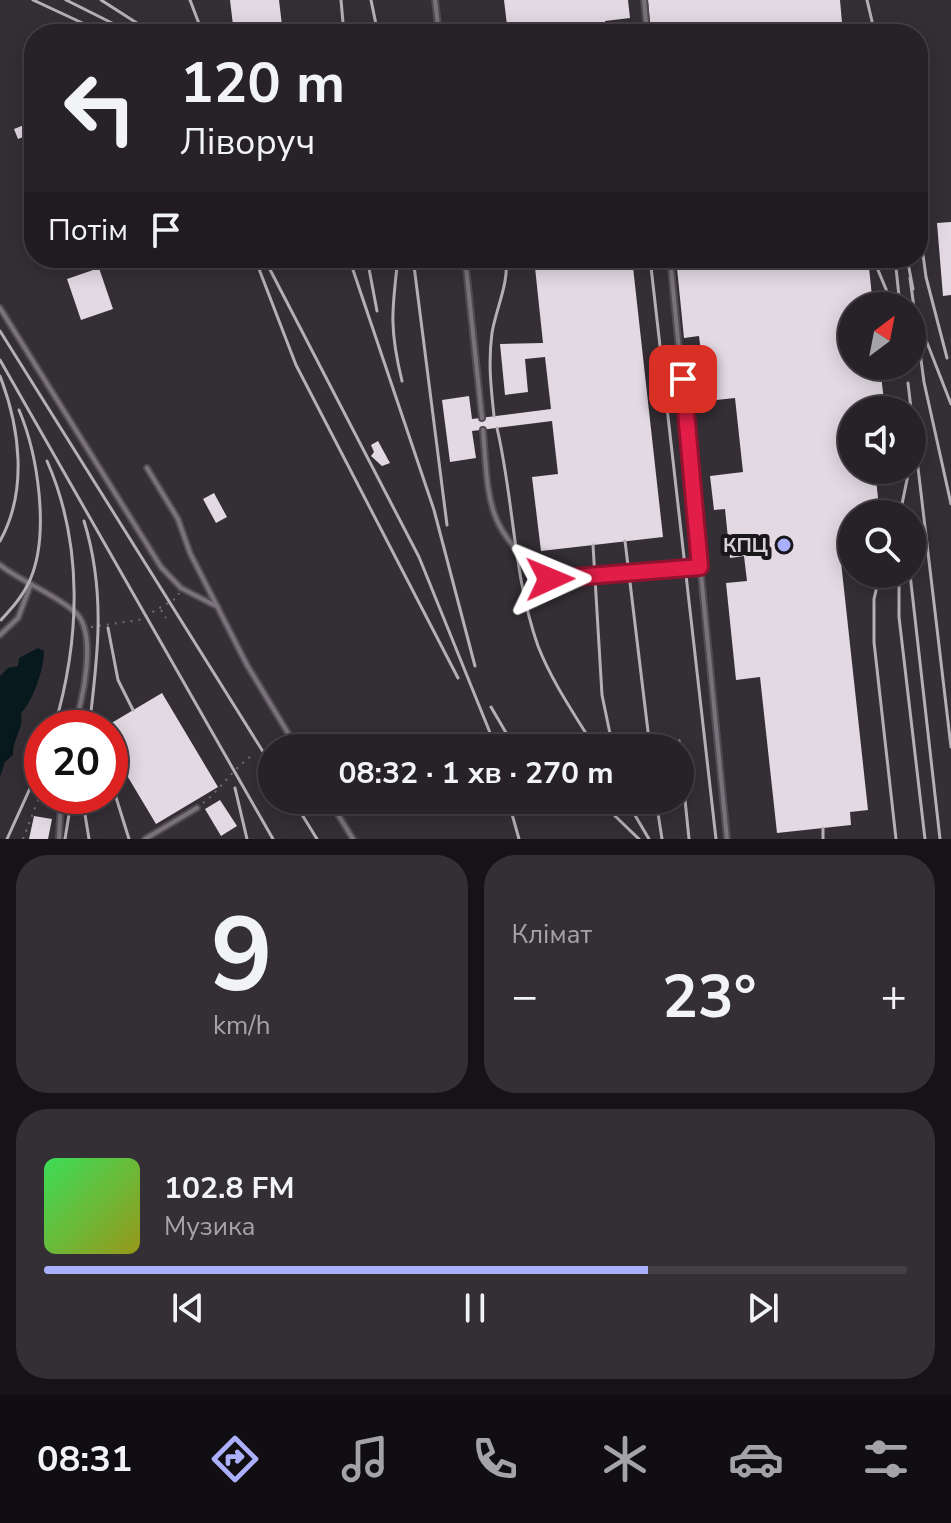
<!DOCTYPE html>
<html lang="uk">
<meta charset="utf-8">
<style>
body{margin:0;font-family:"Nunito Sans",sans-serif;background:#332f34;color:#f1f3f6;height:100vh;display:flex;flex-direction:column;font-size:30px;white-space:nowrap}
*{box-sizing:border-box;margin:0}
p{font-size:26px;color:#a4a4a8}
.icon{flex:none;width:44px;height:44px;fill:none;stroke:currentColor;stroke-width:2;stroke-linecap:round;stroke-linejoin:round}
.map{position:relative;height:839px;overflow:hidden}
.details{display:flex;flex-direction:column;gap:16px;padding:16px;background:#151316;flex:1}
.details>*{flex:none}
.banner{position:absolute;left:24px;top:24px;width:904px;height:244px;border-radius:32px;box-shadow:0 4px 20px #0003,0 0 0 2px #433f45;background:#272228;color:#f1f3f6;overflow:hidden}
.needle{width:52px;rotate:32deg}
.fabs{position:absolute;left:838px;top:292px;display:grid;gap:16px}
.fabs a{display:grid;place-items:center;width:88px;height:88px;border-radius:50%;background:#272228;box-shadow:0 4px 20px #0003,0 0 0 2px #433f45;font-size:40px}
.speed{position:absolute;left:24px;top:710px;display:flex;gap:16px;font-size:40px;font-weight:700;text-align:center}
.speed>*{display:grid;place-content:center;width:104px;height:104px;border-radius:50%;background:#272228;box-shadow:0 4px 20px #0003,0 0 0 2px #433f45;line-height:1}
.speed .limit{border:12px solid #d22;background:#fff;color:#111}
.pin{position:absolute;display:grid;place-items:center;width:68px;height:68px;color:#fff;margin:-34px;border-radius:16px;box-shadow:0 4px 12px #0006}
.me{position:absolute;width:88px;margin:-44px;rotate:89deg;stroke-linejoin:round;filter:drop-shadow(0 0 6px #0008)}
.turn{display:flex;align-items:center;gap:28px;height:168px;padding:0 24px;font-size:36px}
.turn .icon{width:104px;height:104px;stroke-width:2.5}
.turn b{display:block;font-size:56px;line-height:68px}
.then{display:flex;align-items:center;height:76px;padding:0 24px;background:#0003;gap:16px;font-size:30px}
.big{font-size:60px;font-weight:700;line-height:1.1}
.details .tile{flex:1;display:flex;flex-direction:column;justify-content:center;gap:12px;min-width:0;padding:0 28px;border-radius:32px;background:#332f34}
.details .dial{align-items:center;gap:0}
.dial b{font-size:104px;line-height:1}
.song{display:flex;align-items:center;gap:24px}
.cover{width:96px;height:96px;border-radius:12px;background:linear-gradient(135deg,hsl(130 70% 55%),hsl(60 70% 35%))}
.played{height:8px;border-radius:4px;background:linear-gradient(90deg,#aab0fb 70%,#433f45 70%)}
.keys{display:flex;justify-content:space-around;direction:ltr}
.heat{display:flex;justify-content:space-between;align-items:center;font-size:44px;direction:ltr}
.details .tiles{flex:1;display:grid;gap:16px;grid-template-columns:1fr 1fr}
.tile:last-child{grid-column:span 2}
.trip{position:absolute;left:258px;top:734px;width:436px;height:80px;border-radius:40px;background:#272228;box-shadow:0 4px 20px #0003,0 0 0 2px #433f45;font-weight:700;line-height:80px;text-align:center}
.tabs{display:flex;height:128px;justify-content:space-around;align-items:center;background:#100e10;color:#a4a4a8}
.tabs .icon{width:56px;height:56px}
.tabs .on{color:#aab0fb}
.tabs b{font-size:36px;color:#f1f3f6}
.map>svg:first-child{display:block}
.water{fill:#07191d}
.building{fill:#e2d9e3}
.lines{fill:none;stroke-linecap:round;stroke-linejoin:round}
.service-casing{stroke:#504b51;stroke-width:8}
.path{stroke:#736e74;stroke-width:2;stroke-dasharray:2 6;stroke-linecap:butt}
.service{stroke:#7a727b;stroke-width:4}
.rail{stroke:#b4b0b5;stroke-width:3}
.route-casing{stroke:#92132f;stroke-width:20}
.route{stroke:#e11d48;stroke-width:14}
.poi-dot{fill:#aab0fb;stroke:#1a171b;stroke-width:3}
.labels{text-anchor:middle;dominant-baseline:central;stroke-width:8;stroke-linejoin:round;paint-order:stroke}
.poi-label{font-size:20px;font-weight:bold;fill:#d6d2d7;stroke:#1a171b;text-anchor:end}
</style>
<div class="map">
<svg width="951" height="839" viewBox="0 0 951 839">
<rect width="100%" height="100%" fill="#342e35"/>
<path class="water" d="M38 648 44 651C44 669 33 701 21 713 24 730 12 739 13 755L5 762 0 777V676L8 668 18 666 19 658Z"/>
<path class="building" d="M230 0H279L283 34H234Z
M504 0H628L630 18 605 21 606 34H508Z
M648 0H840L843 34H651Z
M34 121V133L18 139 14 129Z
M951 222V295L943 296 937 223Z
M56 258H84V260L59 268Z
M534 258H632L663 537 541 551 532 477 558 474 552 421 472 431 476 458 450 462 442 400 469 396 472 419 551 409 545 357 525 359 528 392 505 395 500 344 543 343Z
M676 258H868L873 306H852V366H880L885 410H852V470H875L879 507 856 510 857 514H852V532L838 534 868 810 850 812 851 825 777 833 760 677 736 680 726 583 747 581 744 556 730 558 725 509 714 510 710 476 743 472 735 398 707 401 699 336 684 338Z
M99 268 113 309 81 320 67 279Z
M378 441 390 463 382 466 371 456 374 452 371 445Z
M214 493 227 517 216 523 203 499Z
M162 693 218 787 156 824 110 747V728H103Z
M220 800 237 826 221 836 205 809Z
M34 816 52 819 48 839H29Z"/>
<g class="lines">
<g class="service-casing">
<path id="service" d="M435 0 439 34
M644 0 647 34
M465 258 482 418
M670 258 727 839
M0 308 161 567 181 588 218 607
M483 430C489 504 485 530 550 579L700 567
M147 468 178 519 190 553 247 665 297 748
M0 565C23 583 52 592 75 612 98 632 83 703 73 728
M0 635 18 618 31 584
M329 800 353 839
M59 839 61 796
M145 839 197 808"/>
</g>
<path class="path" d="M161 610 166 618
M91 627 139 620 177 598 179 593
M203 803C221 789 231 771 250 757
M23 839 42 790"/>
<use href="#service" class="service"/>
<path class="rail" d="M33 0 106 34
M66 0 134 34
M101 0 154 34
M190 0 203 34
M341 0 344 34
M371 0 378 34
M867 0 875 34
M918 217 926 277 947 358
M264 258 419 557 495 745
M349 258 434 510 475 666
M367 258 377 311
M398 258C392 310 389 328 402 381
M413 258 447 525
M650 258 716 839
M873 258 893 306
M895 258 900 306
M907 258 913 289
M259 269 296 365 458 678
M910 278 924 382 951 504
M0 331 272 766
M926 340 951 404
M0 360 273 839
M0 376C20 428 28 491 0 541
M908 383 951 747
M494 416C491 388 488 362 492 333 496 308 509 284 506 258
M497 428C514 500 513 575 538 646 552 682 575 715 595 748
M47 461C84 545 80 641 54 728
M900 514 909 470
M84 521C106 592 98 656 89 728
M625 541 650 748
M593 545 602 695 613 748
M880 574 874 599V642L896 839
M899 574V617L925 839
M910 574 940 839
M1 620C12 608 23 596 30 580 50 534 38 455 19 410
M108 628 118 680 133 710
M491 707 515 748
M679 741 689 839
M110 778 129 839
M235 788 247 839
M82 796 89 839
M293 800 317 839
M508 800 519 839
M589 800 614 815 639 839
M626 800 649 839
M656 800 662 839
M823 828V839
M7 839 42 762
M65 839 72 796"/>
</g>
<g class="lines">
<g class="route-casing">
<path id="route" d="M550 579 700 567 683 379"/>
</g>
<use href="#route" class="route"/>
</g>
<circle class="poi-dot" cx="784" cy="545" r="8"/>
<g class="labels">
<g class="poi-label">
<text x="768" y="545">КПЦ</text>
</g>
</g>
</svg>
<div class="fabs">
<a><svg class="needle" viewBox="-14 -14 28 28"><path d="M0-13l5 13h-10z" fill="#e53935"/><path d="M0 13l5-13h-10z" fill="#a4a4a8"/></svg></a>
<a><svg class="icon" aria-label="sound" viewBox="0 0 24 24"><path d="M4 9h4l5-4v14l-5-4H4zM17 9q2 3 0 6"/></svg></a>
<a><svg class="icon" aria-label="search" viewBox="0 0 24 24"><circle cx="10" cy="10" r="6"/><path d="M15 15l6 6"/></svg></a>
</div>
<div class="speed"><div class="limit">20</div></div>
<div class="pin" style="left:683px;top:379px;background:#d93025"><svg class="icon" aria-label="arrive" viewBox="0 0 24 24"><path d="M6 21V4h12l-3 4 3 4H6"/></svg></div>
<svg class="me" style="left:550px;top:579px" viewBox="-20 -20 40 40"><path d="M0-17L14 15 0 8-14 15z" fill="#e11d48" stroke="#fff" stroke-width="4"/></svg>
<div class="trip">08:32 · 1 хв · 270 m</div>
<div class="banner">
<div class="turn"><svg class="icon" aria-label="left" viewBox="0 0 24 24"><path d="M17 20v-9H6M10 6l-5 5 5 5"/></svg><div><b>120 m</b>Ліворуч</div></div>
<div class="then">Потім<svg class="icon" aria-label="arrive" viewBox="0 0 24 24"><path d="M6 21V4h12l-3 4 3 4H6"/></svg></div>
</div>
</div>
<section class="details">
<div class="tiles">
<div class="tile dial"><b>9</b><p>km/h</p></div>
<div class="tile"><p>Клімат</p>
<div class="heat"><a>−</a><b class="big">23°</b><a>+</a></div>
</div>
<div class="tile">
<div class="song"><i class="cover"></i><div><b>102.8 FM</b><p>Музика</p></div></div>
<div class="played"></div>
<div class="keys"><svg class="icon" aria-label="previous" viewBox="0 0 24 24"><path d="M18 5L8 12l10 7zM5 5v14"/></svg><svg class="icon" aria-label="pause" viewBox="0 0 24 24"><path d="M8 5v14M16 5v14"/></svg><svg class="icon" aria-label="next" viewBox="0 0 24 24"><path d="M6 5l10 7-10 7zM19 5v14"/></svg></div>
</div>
</div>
</section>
<nav class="tabs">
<b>08:31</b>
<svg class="icon on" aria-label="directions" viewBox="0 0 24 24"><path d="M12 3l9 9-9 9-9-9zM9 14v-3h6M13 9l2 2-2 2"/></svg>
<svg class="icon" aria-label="music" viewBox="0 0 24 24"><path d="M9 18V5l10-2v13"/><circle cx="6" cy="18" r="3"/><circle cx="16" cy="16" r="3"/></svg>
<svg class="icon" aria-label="phone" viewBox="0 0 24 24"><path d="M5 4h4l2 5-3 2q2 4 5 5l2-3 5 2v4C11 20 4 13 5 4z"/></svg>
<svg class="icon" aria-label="climate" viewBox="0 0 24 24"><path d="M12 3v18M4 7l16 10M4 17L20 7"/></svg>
<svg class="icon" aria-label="car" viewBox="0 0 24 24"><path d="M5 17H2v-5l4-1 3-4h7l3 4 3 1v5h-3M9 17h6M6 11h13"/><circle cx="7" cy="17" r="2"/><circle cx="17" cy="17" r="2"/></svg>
<svg class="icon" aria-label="filters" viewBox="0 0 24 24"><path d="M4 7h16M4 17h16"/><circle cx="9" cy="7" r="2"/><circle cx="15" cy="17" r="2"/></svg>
</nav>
